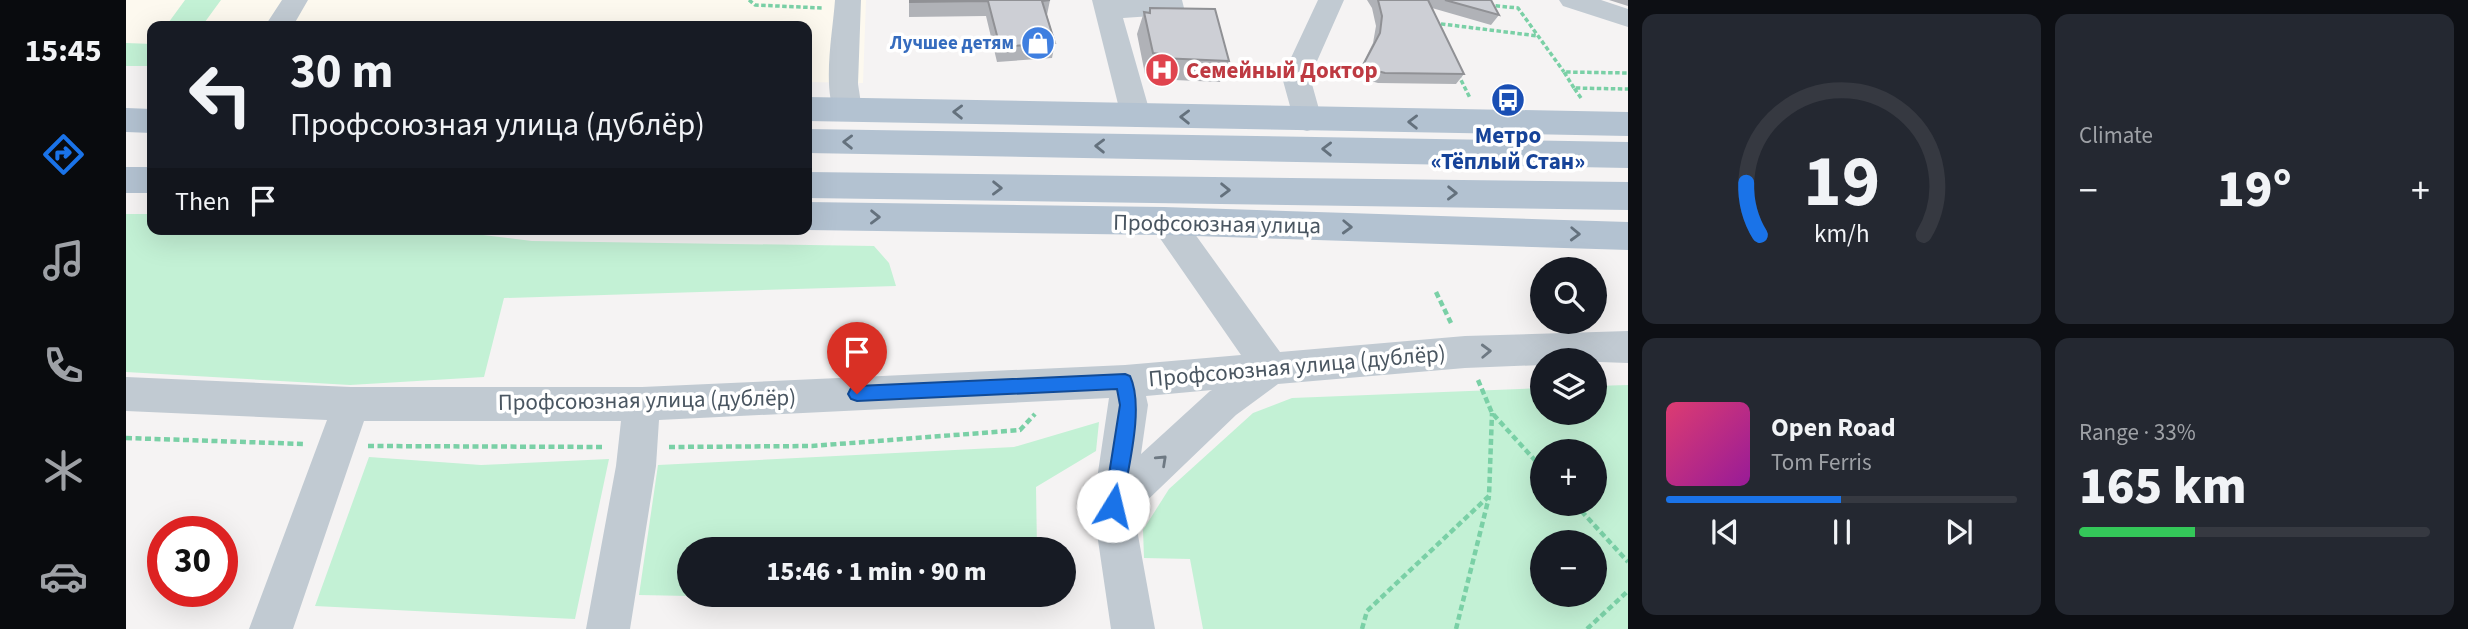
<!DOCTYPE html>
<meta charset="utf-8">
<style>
body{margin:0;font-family:"Source Sans 3",sans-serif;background:#242831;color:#f1f3f6;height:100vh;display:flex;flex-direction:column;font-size:26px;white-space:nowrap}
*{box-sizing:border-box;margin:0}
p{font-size:23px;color:#9ea1a6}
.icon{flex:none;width:38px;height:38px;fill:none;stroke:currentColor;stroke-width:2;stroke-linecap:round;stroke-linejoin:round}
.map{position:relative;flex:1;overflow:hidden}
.sheet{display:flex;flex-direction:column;gap:14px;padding:14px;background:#0d0f14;width:840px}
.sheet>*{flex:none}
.top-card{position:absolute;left:21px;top:21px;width:665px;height:214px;border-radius:14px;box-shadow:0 7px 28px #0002;background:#171b24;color:#f1f3f6;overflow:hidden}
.controls{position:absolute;left:1404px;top:257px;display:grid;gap:14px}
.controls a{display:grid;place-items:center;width:77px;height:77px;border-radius:50%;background:#171b24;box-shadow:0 7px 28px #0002;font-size:35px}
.speed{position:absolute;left:21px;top:516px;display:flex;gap:14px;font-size:35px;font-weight:700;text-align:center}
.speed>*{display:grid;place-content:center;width:91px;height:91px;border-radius:50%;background:#171b24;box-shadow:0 7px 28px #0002;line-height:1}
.speed .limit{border:10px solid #d22;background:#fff;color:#111}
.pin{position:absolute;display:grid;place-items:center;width:60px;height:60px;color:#fff;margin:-72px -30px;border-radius:50% 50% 50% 0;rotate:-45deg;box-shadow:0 0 7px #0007}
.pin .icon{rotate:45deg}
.me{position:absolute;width:77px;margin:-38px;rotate:9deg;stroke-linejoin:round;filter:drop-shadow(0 0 5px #0008)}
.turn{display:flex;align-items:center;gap:24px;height:147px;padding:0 28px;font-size:32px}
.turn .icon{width:91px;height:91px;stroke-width:2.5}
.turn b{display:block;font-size:49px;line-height:60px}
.then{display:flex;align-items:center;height:66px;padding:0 28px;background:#0003;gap:14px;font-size:26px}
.big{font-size:52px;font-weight:800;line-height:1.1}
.sheet .tile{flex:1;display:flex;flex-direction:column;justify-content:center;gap:10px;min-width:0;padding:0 24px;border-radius:14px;background:#242831}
.sheet .dial{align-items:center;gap:0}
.dial svg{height:182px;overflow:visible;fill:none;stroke:#363941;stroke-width:7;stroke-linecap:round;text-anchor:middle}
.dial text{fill:#f1f3f6;stroke:none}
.song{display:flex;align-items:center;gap:21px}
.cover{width:84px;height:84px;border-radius:10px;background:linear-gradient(135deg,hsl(340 70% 55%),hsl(300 70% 35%))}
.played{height:7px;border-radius:4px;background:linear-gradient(90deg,#1a73e8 50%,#363941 50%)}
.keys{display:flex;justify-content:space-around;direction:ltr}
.heat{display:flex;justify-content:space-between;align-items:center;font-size:38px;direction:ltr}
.charge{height:10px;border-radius:5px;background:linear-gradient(90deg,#34c759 33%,#363941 0)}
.sheet .tiles{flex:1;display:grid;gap:14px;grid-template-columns:repeat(2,1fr)}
.trip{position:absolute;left:551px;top:537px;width:399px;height:70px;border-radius:35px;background:#171b24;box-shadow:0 7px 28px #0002;font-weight:800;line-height:70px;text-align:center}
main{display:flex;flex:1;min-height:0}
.menu{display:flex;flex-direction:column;width:126px;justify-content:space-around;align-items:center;background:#090b0e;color:#9ea1a6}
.menu .icon{width:49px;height:49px}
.menu .on{color:#1a73e8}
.menu b{font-size:32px;color:#f1f3f6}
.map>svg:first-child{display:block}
.commercial{fill:#fdf9ef}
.green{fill:#c3f1d5;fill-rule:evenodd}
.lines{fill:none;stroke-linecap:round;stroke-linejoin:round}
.path-far1{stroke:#7ad0a6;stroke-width:3.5;stroke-dasharray:4.5 2.5;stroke-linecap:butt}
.path{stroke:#7ad0a6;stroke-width:4.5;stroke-dasharray:6 3.5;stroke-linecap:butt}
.minor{fill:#c1cad2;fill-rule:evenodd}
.major{fill:#b3c2d1;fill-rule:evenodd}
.wall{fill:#b0b2b7}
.building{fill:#cdcfd5;stroke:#909195;stroke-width:2}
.oneway{stroke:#64717d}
.oneway2{stroke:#6e7983}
.route{fill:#1a73e8;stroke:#114b97;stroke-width:2}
.labels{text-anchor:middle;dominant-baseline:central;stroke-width:7;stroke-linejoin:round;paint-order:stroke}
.far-shop-label{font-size:19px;font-weight:bold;fill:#366cbe;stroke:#fff;text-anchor:end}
.health-label{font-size:23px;font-weight:bold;fill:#be3a42;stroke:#fff;text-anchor:start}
.transit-label{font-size:23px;font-weight:bold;fill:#164399;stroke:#fff}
.street-label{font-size:23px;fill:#4a5661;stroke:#fff}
</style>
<main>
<nav class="menu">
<b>15:45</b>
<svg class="icon on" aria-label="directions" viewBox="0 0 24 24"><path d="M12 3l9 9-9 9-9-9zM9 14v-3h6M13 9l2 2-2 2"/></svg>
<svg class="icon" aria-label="music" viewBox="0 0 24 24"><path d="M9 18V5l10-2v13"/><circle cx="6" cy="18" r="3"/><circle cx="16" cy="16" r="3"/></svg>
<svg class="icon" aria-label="phone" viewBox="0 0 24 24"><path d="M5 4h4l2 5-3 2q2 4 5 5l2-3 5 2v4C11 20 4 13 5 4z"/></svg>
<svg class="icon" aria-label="climate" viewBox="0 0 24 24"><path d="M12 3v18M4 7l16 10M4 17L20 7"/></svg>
<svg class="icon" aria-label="car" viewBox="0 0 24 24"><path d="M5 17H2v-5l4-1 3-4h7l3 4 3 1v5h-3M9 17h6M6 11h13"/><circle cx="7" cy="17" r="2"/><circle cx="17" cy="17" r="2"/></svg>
</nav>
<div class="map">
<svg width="1502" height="629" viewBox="0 0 1502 629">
<rect width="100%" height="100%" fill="#f5f3f3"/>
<path class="commercial" d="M0 0H740L737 83 681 82V26H26V55H0Z"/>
<path class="green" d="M59 0H95L76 26H40Z
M0 43 26 44V66H0Z
M0 214H26V229H307L406 241 748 246 763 263 770 286 378 298 358 377 224 385 0 372Z
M1502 385V629H1077L1064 559 1018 558 1017 530 1043 489 1127 413 1166 398 1416 388V413H1468V386ZM1416 452H1468V504H1416ZM1416 542H1468V595H1416Z
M973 422 970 451 910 487 911 549 564 550V595H912V603L513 595 532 465 888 447Z
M243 457 355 465 483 459 449 619 189 606Z"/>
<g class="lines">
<path class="path-far1" d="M623 0 629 5 696 8
M1359 0 1361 5 1392 8 1438 72
M1308 23 1412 36
M1332 74 1344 98
M1448 88 1438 72 1502 73
M1455 98 1448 88 1502 89"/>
<path class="path" d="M1310 292 1325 323
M1352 380 1366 413 1416 468
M0 438 178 444
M242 446 478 447
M543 447 686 446 894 430 909 414
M1449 504 1502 562
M1236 629 1241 611 1363 496 1366 413
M1330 629 1363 497
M1461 629 1502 591"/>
<path class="minor" d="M156 0H182L167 26H139Z
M709 0H735L732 84 736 110 731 118 721 121 711 118C695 91 707 31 709 0Z
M966 0H1056L1058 8 1055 14 997 18 1025 116 1021 124 1010 127 999 124 995 116Z
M1192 0H1218L1184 77 1196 120 1192 128 1181 131 1170 128 1156 77Z
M1433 0H1475L1502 9V27L1437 6Z
M1038 208 1049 212 1066 230 1154 352 1339 336 1502 331V363L1416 360V365L1339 368 1152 384 1110 415 1008 513 1029 629H985L967 506 983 398 533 420 530 466 504 629H460L490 466 495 421H238L167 629H123L201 420 0 411V377L225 387H516L999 365 1115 355 1022 221 1027 212ZM1086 390 1084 391 1015 454 1022 405 1020 396Z"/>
<path class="major" d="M681 97 1502 112V136L681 121Z
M0 108 26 109V133L0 132Z
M681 129 1502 142V168L681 153Z
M0 167H26V193H0Z
M681 172 1502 182V210L681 198Z
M681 202 1038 207 1502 222V250L1038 235 681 230 679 229Z"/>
</g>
<path class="wall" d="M783 0H924L921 15 929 43 926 58 871 62 860 16 783 17Z
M1241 0H1365L1373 15 1365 25 1306 8 1338 74 1330 84 1252 83 1230 77 1247 43 1250 26 1246 8Z
M1483 0H1502V6Z
M1024 8 1103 61 1094 82 1026 79 1025 75 1019 74 1011 34 1018 12 1022 13Z"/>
<path class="building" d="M784 0H924L916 1 929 43 874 47 862 1 784 2Z
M1252 0H1302L1338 74 1259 73 1236 67 1254 33 1256 16Z
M1319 0H1365L1373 15Z
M1024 8 1089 9 1103 61 1034 58 1033 54 1027 53 1018 12 1024 13Z"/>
<defs><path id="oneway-chevron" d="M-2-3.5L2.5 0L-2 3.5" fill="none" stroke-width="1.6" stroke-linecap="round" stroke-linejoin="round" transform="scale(1.75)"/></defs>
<g class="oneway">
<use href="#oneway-chevron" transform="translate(832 112) rotate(-179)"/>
<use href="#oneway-chevron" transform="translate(1059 117) rotate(-179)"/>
<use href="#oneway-chevron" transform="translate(1287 122) rotate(-179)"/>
<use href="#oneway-chevron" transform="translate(722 142) rotate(-179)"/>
<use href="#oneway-chevron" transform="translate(974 146) rotate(-179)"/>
<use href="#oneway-chevron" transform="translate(1201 149) rotate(-179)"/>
<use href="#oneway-chevron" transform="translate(871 188) rotate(1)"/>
<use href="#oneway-chevron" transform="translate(1099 190) rotate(1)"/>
<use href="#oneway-chevron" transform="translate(1326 193) rotate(1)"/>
<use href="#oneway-chevron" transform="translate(749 217) rotate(1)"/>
<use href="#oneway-chevron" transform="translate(1221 227) rotate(2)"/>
<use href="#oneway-chevron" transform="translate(1449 234) rotate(2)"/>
</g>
<g class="oneway2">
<use href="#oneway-chevron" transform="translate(1360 351) rotate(-2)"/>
<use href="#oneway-chevron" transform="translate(1036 460) rotate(-43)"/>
</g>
<path class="route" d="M999 374 1004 376C1019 408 1001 471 996 506L993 513 987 515 980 513 978 506 994 405 991 389 731 401 725 399 722 394 725 388 731 386Z"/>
<defs>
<g id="shop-disc" transform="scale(1.75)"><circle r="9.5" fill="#3f7fe0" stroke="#fff"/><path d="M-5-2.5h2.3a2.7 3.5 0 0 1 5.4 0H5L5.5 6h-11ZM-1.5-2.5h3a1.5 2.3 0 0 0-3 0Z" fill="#fff"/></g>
<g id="hospital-disc" transform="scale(1.75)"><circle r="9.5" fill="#e0444e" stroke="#fff"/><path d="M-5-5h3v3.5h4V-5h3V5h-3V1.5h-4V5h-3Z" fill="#fff"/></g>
<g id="bus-disc" transform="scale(1.75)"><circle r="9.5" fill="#1a4fb4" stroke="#fff"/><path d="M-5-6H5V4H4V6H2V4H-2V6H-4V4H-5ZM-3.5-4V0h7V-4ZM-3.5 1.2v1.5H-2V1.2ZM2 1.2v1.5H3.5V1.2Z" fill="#fff"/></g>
</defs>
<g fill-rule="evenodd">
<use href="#shop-disc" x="912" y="43"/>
<use href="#hospital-disc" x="1036" y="70"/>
<use href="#bus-disc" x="1382" y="100"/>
</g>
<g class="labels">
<g class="far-shop-label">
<text x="888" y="43">Лучшее детям</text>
</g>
<g class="health-label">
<text x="1060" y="70">Семейный Доктор</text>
</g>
<g class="transit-label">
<text x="1382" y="135">Метро<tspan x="1382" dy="26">«Тёплый Стан»</tspan></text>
</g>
<g class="street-label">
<text transform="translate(1091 224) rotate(1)">Профсоюзная улица</text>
<text transform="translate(1171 366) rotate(-5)">Профсоюзная улица (дублёр)</text>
<text transform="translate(521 400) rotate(-1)">Профсоюзная улица (дублёр)</text>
</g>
</g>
</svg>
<div class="controls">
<a><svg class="icon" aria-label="search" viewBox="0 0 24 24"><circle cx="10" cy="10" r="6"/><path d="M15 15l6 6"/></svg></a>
<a><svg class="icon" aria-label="layers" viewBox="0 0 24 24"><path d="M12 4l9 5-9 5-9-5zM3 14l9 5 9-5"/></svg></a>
<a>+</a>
<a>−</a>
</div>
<div class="speed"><div class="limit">30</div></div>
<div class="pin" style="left:731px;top:394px;background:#d93025"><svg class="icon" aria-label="arrive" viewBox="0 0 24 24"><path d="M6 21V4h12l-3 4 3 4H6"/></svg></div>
<svg class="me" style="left:987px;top:506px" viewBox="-20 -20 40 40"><circle r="19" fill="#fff"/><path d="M0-13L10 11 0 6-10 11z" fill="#1a73e8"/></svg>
<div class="trip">15:46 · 1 min · 90 m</div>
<div class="top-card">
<div class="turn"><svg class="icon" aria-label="left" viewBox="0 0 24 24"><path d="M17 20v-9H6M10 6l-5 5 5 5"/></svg><div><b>30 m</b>Профсоюзная улица (дублёр)</div></div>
<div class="then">Then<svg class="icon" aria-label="arrive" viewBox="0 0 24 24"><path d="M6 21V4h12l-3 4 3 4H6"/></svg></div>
</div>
</div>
<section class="sheet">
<div class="tiles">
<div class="tile dial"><svg viewBox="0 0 100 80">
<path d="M14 69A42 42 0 1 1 86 69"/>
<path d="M14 69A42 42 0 0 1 8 46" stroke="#1a73e8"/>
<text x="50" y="56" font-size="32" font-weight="700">19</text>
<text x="50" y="72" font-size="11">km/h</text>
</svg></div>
<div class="tile"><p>Climate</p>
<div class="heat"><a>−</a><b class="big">19°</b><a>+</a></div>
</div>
<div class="tile">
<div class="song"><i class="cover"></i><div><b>Open Road</b><p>Tom Ferris</p></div></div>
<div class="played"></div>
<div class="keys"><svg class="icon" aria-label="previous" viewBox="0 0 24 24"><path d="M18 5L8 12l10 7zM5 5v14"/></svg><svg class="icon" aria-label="pause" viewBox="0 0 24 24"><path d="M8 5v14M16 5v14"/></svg><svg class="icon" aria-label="next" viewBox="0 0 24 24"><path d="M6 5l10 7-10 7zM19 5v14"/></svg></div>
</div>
<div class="tile"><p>Range · 33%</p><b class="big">165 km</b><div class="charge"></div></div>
</div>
</section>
</main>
